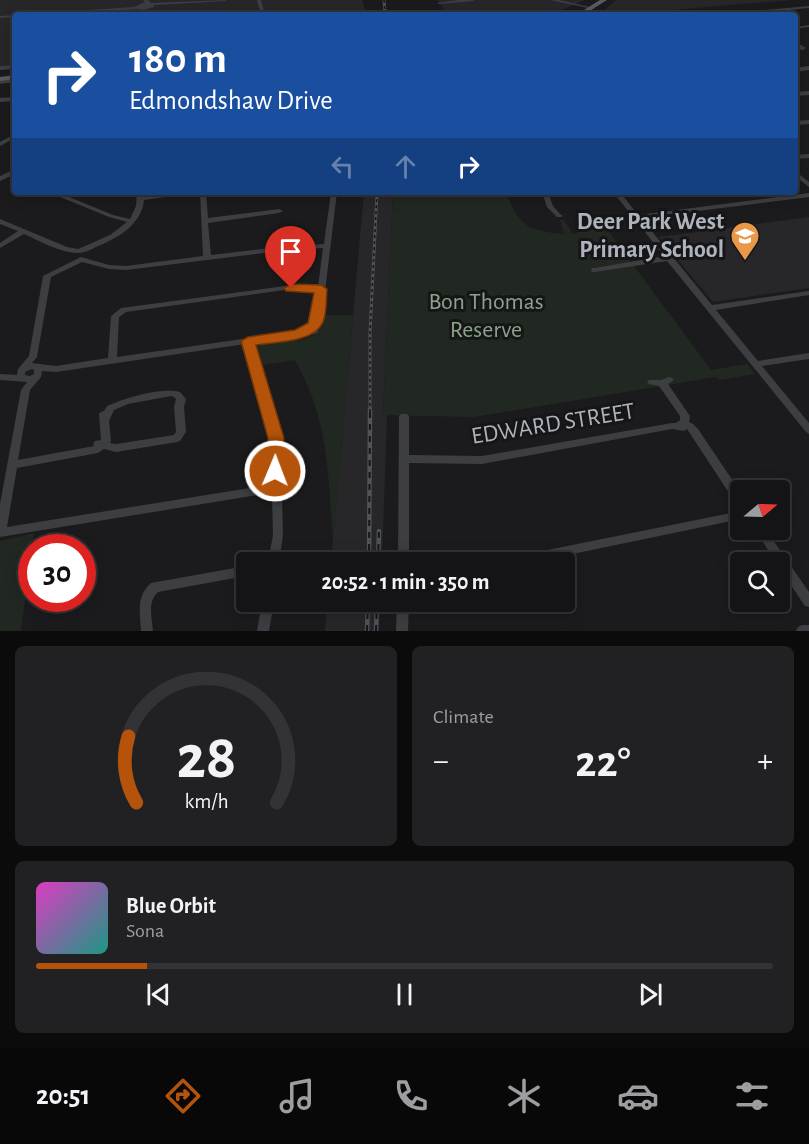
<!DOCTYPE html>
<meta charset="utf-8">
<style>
body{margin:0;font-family:"Alegreya Sans",sans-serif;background:#212123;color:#f1f3f6;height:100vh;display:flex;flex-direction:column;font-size:22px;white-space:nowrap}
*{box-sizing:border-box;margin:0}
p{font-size:20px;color:#9d9ea1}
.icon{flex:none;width:33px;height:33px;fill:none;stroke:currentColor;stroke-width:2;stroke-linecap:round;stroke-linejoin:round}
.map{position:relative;height:631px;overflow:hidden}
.sheet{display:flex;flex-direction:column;gap:15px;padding:15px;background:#0b0b0c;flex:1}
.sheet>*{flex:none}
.top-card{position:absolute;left:12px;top:12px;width:786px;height:183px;border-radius:6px;box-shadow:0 3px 15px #0003,0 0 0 2px #333335;background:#1a4fa0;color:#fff;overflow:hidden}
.needle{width:39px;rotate:71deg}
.fabs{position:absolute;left:730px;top:480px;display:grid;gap:12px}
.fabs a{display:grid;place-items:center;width:60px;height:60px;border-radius:6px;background:#141416;box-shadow:0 3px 15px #0003,0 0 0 2px #333335;font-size:30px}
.speed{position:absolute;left:18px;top:534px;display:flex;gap:12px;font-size:30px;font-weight:700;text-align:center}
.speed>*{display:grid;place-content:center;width:78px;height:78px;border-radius:50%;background:#141416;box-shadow:0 3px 15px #0003,0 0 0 2px #333335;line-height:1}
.speed .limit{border:9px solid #d22;background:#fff;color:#111}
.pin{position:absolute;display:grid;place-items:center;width:51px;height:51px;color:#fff;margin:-62px -26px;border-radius:50% 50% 50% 0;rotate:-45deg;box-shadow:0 0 6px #0007}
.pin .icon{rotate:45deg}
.me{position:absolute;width:66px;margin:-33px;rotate:1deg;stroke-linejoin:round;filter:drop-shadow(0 0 4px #0008)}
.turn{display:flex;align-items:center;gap:21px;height:126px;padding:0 18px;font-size:27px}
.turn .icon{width:78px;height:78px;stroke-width:2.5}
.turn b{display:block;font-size:42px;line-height:51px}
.lanes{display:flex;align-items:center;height:57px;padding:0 18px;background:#0003;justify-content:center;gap:30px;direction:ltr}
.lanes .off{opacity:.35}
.big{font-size:45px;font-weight:700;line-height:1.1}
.sheet .card{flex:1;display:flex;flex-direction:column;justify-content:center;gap:9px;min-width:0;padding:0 21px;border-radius:9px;background:#212123}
.sheet .dial{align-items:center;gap:0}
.dial svg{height:156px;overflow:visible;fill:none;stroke:#333335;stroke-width:7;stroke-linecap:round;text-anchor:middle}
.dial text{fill:#f1f3f6;stroke:none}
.song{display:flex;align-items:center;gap:18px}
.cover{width:72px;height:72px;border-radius:9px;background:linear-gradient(135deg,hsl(310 70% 55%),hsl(170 70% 35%))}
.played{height:6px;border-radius:3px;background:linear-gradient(90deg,#b45309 15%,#333335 15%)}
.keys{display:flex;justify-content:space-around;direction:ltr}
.heat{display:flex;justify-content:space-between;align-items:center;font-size:33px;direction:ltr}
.sheet .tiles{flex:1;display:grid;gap:15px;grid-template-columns:1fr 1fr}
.card:last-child{grid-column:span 2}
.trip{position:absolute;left:236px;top:552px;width:339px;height:60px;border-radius:6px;background:#141416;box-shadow:0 3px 15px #0003,0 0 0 2px #333335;font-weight:700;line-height:60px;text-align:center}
.dock{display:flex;height:96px;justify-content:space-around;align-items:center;background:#080809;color:#9d9ea1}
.dock .icon{width:42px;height:42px}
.dock .on{color:#b45309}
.dock b{font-size:27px;color:#f1f3f6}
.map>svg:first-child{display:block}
.built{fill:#27272a}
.green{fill:#212821}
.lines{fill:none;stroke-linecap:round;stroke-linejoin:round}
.minor{fill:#3c3e42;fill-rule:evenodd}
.major{fill:#585b61;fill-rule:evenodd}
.rail-far1-casing{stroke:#4f5257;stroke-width:3}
.rail-casing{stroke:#4f5257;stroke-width:4.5}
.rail-far1{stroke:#161618;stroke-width:1.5;stroke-dasharray:3;stroke-linecap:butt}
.rail{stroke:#161618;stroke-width:2;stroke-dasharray:6;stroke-linecap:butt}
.route{fill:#b45309;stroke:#753606;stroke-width:1.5}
.labels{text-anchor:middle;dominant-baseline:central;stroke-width:6;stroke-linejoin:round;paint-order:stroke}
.poi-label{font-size:24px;font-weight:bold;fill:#aeb4bc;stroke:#161618;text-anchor:end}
.park-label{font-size:24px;fill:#8aa587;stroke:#161618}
.street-label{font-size:24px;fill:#aeb4bc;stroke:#161618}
</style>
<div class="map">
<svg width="809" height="631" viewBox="0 0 809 631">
<rect width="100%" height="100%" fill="#1b1b1d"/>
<path class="built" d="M0 0H362L367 15H15V65L0 66Z
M437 0H585L550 15H448Z
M616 0H792L613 15 602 12Z
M364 192H393L383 414 387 415 382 562H331Z
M809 217V288L713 302 659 237Z
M328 602H380L379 631H325Z"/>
<path class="green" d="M393 192H506C519 226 528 231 564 234L560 220H564L573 234 603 224 711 370 747 364 755 374 719 380 716 377 474 417 383 415Z
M325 315H353L333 541C328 472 329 421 295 360L263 365 258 347 263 343C288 340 321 346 325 315Z
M34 533 21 631H0V541Z"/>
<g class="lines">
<path class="minor" d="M143 0H148L151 3 227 0 225 1 154 5V7L143 10 138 9 49 15H25L27 14 134 7 145 2Z
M257 0H261L265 15H261Z
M458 0H475L473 1 439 4 437 3Z
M550 0H559L595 8 593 9Z
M809 6V8L737 15H720L722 14Z
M15 15V17L0 18V16L15 15H17Z
M809 25V27L795 29V27Z
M799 44 806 48 803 50 795 49V45Z
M15 65V69L0 70V66Z
M809 66V70L795 72V68Z
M15 78V82L0 84V80Z
M809 91V95L795 96V92Z
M15 97V101L0 102V98Z
M809 120V124L795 125V121Z
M15 134V138L0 146V142Z
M809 154V158L795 159V155Z
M15 169V174L0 181V176Z
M795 171 809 182V187L795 176Z
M48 192H57L113 215 130 219 136 206 137 192H143V195L170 192H189L186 194 144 200C142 225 116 239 96 247 90 250 84 253 78 253 60 253 40 241 24 234L0 248V243L18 231 0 224V219L67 247 78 249 92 243 110 235 127 222 109 217Z
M200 192H206L208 218 279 209 283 211 279 213 208 223 211 255 289 246 324 244 331 192H337L321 325 317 333 314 334 253 343 280 438 279 488 282 497 283 535 279 562H268L273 535 272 497 270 493 0 537V504L21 390 27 382 0 380V374L17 375 18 369 29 356 43 276 81 257 109 265 126 266 203 256ZM323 248 318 287 285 286 121 308 111 316 108 358 56 366 32 363 37 357 51 277 82 262 109 269 126 270 289 250ZM285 290 317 291 313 325 311 329 117 357 119 317 126 312ZM245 344 270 438 269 485 7 527 17 468 98 453 104 449 116 452 177 442 180 441 186 432 184 407 186 399 180 392C161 387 125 398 107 406L104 411 101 412 99 414 101 440 95 441 93 444 94 446 18 460 30 390 41 377 42 371 56 372ZM32 369 34 370V374L30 376 25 375V372ZM171 396 174 397 176 399 174 407 176 432 174 435 116 444 110 443 111 441 109 421 114 410 128 404Z
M542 192H548L553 206 561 215 563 216 561 217H557L547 207Z
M613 192H620L638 215 809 193V197L641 218 712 305 809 291V295L716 310 758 361 809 353V359L762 366 809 423V434L806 432 667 261 595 272H592L591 270 592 268H595L664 256Z
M669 377 672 378 674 380 668 384 690 416 689 422 693 424 698 429 741 493V506L737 505 687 429 684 431 672 429 482 464 409 463V556L513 557 741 511V519L534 562H398L399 416 401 414H407L409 416V455L482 456 672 423H676L680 420V416L659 386 649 384 647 382 649 380H661Z
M755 530H766L809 592V607L805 606 780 569V562H776Z
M246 566V576L158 592C147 602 152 618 153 631H141C140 613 136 596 151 583Z
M262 602H274L269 631H257Z
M397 602H409L408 631H396Z
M802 625H809V631H796L798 627Z"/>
<path class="major" d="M600 0H607L583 15H576Z
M15 75V79L0 81V77Z"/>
<g class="rail-far1-casing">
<path id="rail-far1" d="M384 0 385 15
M370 412V333L377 192"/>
</g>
<g class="rail-casing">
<path id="rail" d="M369 562 370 410
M378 562 379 531
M367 631 368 602
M376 631 377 602"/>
</g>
<use href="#rail-far1" class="rail-far1"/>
<use href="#rail" class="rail"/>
</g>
<path class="route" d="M291 284 321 285 327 289C326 299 327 313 323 322 314 343 274 342 256 345L284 438 283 471 281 476H269L266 471 268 438 241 341 248 337 295 330 308 323 314 293 286 291 284 288Z"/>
<defs>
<g id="school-pin" transform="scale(1.5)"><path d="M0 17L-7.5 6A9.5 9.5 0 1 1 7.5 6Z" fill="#e99847" stroke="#161618"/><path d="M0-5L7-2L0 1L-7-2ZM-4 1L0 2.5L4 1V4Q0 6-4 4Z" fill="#fff"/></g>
</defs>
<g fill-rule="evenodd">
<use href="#school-pin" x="745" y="236"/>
</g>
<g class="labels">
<g class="poi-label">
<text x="724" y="222">Deer Park West<tspan x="724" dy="28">Primary School</tspan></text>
</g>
<g class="park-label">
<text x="486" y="302">Bon Thomas<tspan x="486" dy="28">Reserve</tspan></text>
</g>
<g class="street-label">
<text transform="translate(553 424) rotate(-9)">EDWARD STREET</text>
</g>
</g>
</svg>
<div class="fabs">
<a><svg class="needle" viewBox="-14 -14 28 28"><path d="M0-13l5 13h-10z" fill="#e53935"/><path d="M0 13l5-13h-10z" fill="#9d9ea1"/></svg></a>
<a><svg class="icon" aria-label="search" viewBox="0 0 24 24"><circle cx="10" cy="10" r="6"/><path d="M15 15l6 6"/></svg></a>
</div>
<div class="speed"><div class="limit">30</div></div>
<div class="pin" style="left:291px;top:288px;background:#d93025"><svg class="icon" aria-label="arrive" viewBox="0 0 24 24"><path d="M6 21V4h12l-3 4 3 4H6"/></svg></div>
<svg class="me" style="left:275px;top:471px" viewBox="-20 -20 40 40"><circle r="17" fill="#b45309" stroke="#fff" stroke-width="3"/><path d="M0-11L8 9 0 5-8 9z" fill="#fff"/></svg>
<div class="trip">20:52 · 1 min · 350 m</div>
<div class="top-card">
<div class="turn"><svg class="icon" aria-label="right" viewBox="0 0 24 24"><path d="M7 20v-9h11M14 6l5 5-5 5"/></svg><div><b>180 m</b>Edmondshaw Drive</div></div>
<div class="lanes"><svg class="icon off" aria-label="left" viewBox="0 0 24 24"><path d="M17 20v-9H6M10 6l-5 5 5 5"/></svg><svg class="icon off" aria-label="ahead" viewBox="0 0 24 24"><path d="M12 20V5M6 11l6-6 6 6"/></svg><svg class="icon" aria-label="right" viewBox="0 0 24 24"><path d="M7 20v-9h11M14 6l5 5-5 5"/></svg></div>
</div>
</div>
<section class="sheet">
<div class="tiles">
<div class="card dial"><svg viewBox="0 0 100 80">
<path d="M14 69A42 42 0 1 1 86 69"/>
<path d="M14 69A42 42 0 0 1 10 35" stroke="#b45309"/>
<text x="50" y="56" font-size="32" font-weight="700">28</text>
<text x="50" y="72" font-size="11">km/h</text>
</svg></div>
<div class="card"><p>Climate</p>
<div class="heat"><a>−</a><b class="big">22°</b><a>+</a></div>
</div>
<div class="card">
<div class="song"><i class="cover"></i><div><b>Blue Orbit</b><p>Sona</p></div></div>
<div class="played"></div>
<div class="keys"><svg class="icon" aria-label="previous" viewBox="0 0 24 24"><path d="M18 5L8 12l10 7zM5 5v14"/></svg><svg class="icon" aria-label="pause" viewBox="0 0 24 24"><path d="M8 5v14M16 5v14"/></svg><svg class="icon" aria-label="next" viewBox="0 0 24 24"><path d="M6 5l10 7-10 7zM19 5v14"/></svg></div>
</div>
</div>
</section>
<nav class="dock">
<b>20:51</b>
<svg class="icon on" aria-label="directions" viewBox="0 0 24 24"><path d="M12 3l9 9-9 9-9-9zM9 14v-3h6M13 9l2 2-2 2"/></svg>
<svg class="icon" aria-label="music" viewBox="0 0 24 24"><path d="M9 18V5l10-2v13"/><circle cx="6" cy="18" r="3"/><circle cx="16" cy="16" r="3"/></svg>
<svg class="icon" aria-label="phone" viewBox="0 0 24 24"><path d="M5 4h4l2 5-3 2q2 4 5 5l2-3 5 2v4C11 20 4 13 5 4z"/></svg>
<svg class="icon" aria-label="climate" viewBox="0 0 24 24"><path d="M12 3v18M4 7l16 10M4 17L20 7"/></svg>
<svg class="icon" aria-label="car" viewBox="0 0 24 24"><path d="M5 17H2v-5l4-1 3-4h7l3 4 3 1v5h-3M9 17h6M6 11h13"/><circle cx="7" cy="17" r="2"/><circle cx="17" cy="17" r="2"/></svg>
<svg class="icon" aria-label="filters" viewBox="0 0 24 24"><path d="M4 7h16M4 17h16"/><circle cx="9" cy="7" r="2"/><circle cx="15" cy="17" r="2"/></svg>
</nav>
